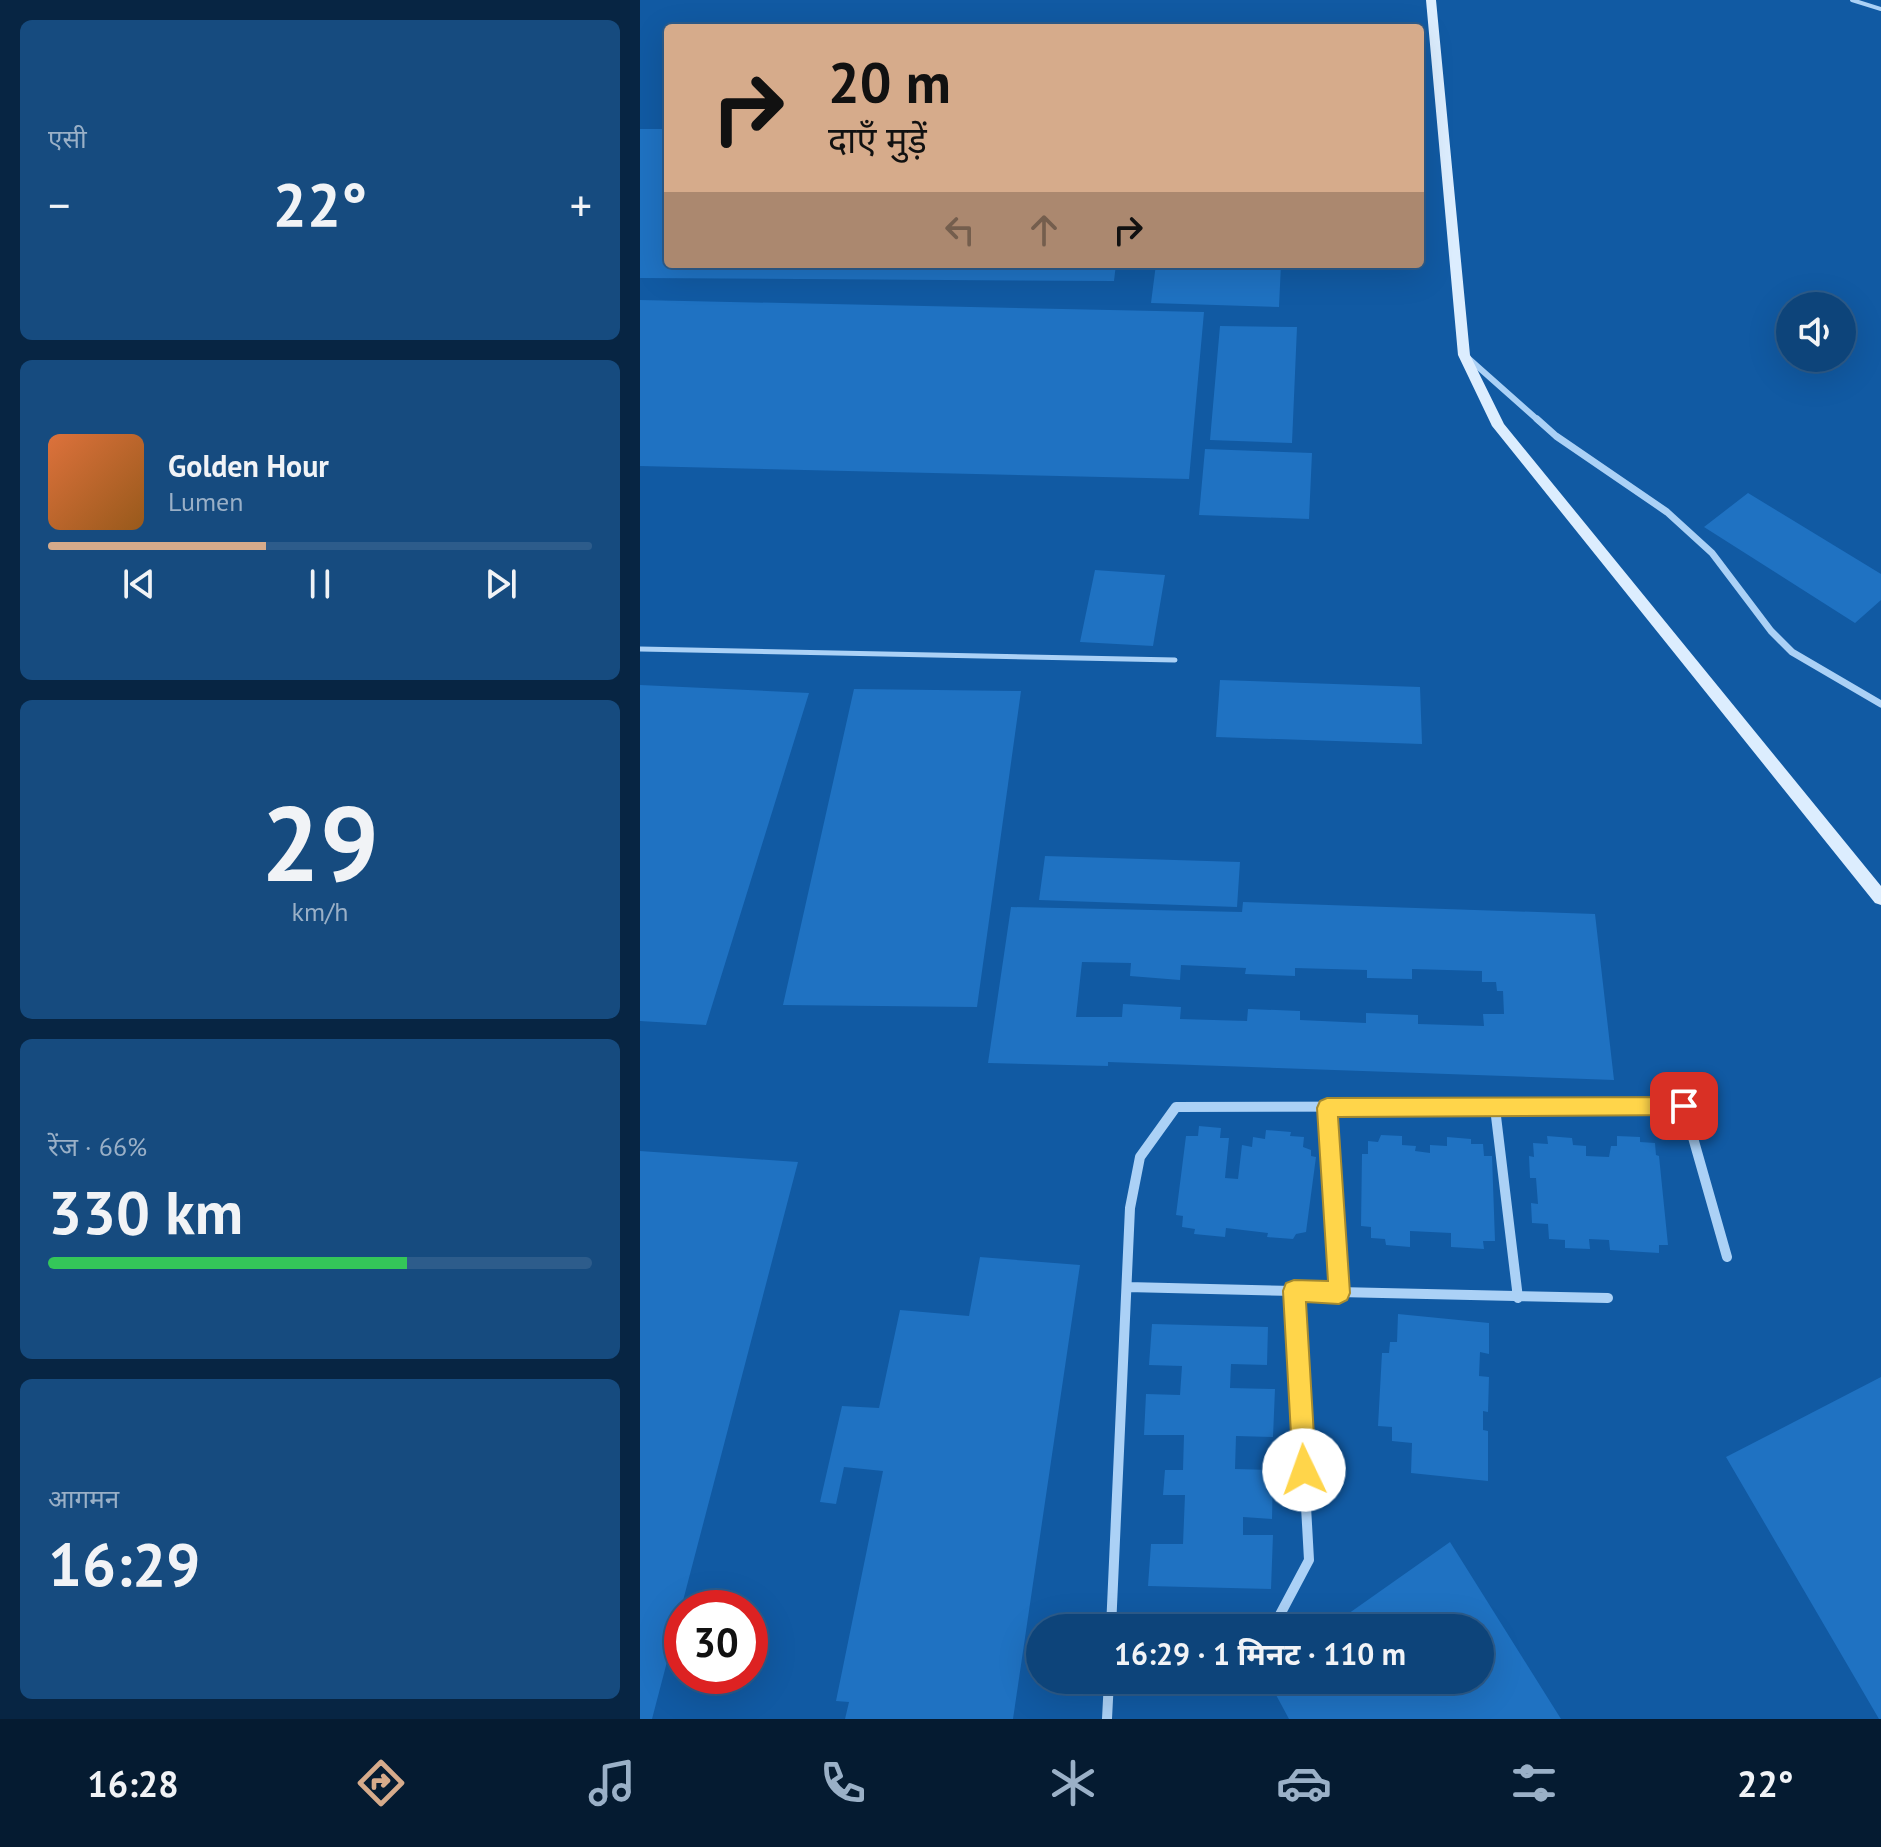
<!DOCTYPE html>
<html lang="hi">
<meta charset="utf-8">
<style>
body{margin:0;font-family:"PT Sans","Noto Sans Devanagari",sans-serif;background:#164b7f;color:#f1f3f6;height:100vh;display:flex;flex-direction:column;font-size:30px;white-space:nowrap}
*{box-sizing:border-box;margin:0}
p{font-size:26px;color:#9ab0c7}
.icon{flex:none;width:44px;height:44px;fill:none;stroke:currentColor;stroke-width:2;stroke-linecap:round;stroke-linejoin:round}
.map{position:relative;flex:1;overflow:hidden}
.details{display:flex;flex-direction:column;gap:20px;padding:20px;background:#072543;width:640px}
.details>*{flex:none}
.guide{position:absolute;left:24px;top:24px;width:760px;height:244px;border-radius:8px;box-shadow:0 8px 32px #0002,0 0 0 2px #2d5c8b;background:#d6ab8b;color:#111;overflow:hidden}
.controls{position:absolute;left:1136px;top:292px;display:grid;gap:16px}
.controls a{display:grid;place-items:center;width:80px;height:80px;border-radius:50%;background:#0d447a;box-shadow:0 8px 32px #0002,0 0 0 2px #2d5c8b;font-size:40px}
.speed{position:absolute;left:24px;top:1590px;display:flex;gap:16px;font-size:40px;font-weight:700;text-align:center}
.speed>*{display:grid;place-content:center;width:104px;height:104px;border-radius:50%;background:#0d447a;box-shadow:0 8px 32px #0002,0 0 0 2px #2d5c8b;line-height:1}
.speed .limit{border:12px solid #d22;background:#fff;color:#111}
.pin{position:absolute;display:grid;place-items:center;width:68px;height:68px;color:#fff;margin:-34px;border-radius:16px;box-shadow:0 4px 12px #0006}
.me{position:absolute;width:88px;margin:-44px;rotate:357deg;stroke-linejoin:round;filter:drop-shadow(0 0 6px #0008)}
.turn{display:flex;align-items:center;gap:28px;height:168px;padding:0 32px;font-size:36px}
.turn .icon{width:104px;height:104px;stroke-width:2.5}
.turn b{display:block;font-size:56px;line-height:68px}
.lanes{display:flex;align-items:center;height:76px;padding:0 32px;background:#0003;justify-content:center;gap:40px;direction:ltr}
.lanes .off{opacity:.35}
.big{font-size:60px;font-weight:700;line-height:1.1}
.details .widget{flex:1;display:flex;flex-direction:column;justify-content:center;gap:12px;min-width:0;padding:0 28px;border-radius:12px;background:#164b7f}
.details .dial{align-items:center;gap:0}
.dial b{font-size:104px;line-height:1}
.song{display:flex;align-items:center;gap:24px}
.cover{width:96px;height:96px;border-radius:12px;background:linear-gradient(135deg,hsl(20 70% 55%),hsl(30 70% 35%))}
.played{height:8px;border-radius:4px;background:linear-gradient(90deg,#d6ab8b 40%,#2d5c8b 40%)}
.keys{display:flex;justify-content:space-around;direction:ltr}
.heat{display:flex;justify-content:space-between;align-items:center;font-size:44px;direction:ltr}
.charge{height:12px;border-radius:6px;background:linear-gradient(90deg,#34c759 66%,#2d5c8b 0)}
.trip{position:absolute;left:386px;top:1614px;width:468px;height:80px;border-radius:40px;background:#0d447a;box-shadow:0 8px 32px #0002,0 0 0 2px #2d5c8b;font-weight:700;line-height:80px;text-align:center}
.tab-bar{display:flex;height:128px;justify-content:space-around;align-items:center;background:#051b31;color:#9ab0c7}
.tab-bar .icon{width:56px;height:56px}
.tab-bar .on{color:#d6ab8b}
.tab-bar b{font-size:36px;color:#f1f3f6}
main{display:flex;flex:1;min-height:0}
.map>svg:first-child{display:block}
.building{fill:#1f72c2;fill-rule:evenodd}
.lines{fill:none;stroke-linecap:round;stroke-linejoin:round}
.lane-far1{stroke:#abd1f6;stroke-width:4}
.lane{stroke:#abd1f6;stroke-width:5}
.street-far2{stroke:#abd1f6;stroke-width:6}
.street-far1{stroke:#abd1f6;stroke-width:7}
.street{stroke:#abd1f6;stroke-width:10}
.secondary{fill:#dcedfe;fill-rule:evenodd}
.route{fill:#ffd54a;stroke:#a68a30;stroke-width:2}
</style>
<main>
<section class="details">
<div class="widget"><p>एसी</p>
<div class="heat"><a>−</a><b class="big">22°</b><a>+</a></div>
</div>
<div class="widget">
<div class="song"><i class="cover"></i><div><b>Golden Hour</b><p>Lumen</p></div></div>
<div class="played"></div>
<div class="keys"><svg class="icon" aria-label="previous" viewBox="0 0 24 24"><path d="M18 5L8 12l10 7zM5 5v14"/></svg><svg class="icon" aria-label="pause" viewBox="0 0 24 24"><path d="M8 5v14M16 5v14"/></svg><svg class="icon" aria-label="next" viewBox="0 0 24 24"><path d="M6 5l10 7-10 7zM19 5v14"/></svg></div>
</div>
<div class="widget dial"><b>29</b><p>km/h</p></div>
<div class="widget"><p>रेंज · 66%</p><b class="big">330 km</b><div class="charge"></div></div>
<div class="widget"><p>आगमन</p><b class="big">16:29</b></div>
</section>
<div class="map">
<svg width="1241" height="1719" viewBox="0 0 1241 1719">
<rect width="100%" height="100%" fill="#115aa3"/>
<path class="building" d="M0 129H28V264H476L474 281 0 278Z
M516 264H641L639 307 511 303Z
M0 300 564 312 549 479 0 466Z
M580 326 657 327 652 443 570 440Z
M565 449 672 453 669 519 559 515Z
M1108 493 1241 574V600L1215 623 1064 527Z
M455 570 525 575 513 646 440 642Z
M580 680 780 687 782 744 576 737Z
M0 685 169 693 66 1025 0 1021Z
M214 689 381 691 337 1007 143 1005Z
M405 856 600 862 597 907 399 900Z
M603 902 955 914 974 1080 468 1062V1066L348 1063 371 907 602 912ZM442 962 491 963 490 976 540 980 541 965 606 968 605 974 655 976V968L727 970V978L772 979V969L842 971V982H856L857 991H863L864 1014H843L844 1026 778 1024V1015L726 1013V1023L660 1020V1011L608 1009 607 1021 540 1019 541 1007 483 1004 482 1017H436Z
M559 1126 581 1128 580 1138H589L585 1178 598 1179 602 1145 612 1147 613 1137 625 1139 626 1130 651 1132 650 1136 664 1137 663 1147 671 1150V1156L676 1157 666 1232 656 1234 653 1239 627 1237 628 1233 586 1228 585 1237 554 1234 555 1229 542 1227 543 1216 536 1215 546 1136H558Z
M741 1135 762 1136V1145L776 1146 775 1151 790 1153V1145L807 1146V1137L831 1139V1144H843L844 1156H852L855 1241H843L844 1249 811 1247V1233L770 1231V1247L746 1245 745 1239 731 1238V1227L721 1226 722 1154H728V1141L738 1142Z
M907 1136 932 1138 933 1145 946 1146V1156L969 1157 971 1146H977V1136L1000 1137V1142L1015 1143 1016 1155 1019 1156 1028 1245H1019V1253L970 1250 969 1240 949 1239 950 1249 925 1248V1240L909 1239 908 1224 892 1223 891 1203 898 1204 896 1178H890L889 1156 894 1157 893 1143 908 1144Z
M0 1151 158 1162 12 1719H0Z
M340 1257 440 1265 373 1719H205L209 1702 196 1701 243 1471 204 1467 196 1504 180 1502 202 1406 239 1408 260 1310 329 1316Z
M758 1314 849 1323V1354L840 1352 839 1376 849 1377 848 1412 843 1411V1430L848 1431V1481L771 1473 772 1443 752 1441V1427L738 1426 742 1353H749L750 1342H757Z
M512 1324 628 1327 627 1365 591 1364 590 1388 635 1389 633 1437 596 1436 595 1469 633 1470 632 1519 603 1517V1535H633L631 1589 508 1586 511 1544H543L545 1495H523L525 1470H543L544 1435H504L506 1394 540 1395 542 1366 509 1365Z
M1241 1377V1719H1239L1086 1457Z
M810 1542 921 1719H649L628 1680H840V1628H688Z"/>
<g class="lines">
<path class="lane-far1" d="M1212 0 1241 9"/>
<path class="lane" d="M0 649 535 660"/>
<path class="street-far2" d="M828 358 899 421"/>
<path class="street-far1" d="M897 419 916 436 1027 512 1072 553 1131 631 1152 652 1241 704"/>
<path class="street" d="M687 1108 699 1293
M855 1108 878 1298
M487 1287 654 1291
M471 1628 490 1208 500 1157 536 1107 1044 1106 1087 1257
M625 1628 634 1626 669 1560 654 1291 968 1298
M467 1719 469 1680"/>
<path class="secondary" d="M786 0H796L830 355 864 424 1241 886V905L1235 903 852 426 818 355Z"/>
</g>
<path class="route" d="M1044 1097 1051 1099 1054 1106 1051 1113 1044 1115 698 1117 710 1293 707 1300 699 1304 666 1302 676 1470 672 1478 664 1482 656 1478 653 1470 643 1291 646 1283 654 1280 688 1281 677 1108 680 1101 687 1098Z"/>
</svg>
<div class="controls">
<a><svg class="icon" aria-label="sound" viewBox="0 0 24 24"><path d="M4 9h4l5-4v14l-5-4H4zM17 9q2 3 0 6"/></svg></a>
</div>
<div class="speed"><div class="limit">30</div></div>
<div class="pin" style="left:1044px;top:1106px;background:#d93025"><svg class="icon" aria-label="arrive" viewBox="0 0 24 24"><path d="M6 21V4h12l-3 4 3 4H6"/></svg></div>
<svg class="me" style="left:664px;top:1470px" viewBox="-20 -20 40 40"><circle r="19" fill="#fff"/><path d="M0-13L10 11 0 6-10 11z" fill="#ffd54a"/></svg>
<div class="trip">16:29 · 1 मिनट · 110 m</div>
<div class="guide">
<div class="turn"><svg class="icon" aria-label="right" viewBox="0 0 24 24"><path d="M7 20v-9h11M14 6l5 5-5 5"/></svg><div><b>20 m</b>दाएँ मुड़ें</div></div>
<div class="lanes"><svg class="icon off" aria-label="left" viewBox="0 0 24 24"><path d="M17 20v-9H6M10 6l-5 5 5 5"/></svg><svg class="icon off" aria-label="ahead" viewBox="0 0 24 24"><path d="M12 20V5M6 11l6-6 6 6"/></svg><svg class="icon" aria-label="right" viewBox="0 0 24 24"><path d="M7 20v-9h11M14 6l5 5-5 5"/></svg></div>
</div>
</div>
</main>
<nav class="tab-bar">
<b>16:28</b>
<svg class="icon on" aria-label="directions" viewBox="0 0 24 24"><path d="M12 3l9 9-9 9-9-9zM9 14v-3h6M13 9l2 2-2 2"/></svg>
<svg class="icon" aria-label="music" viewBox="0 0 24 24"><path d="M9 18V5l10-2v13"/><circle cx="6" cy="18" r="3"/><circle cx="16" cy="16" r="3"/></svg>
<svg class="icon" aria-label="phone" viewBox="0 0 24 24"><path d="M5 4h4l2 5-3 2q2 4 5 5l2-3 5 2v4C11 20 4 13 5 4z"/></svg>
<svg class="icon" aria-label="climate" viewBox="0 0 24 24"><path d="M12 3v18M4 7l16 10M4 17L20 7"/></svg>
<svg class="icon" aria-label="car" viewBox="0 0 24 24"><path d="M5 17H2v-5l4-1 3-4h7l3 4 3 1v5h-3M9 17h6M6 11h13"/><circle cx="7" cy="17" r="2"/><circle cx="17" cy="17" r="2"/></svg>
<svg class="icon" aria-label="filters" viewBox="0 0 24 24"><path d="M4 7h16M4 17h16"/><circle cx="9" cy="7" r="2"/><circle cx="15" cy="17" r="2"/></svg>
<b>22°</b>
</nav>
